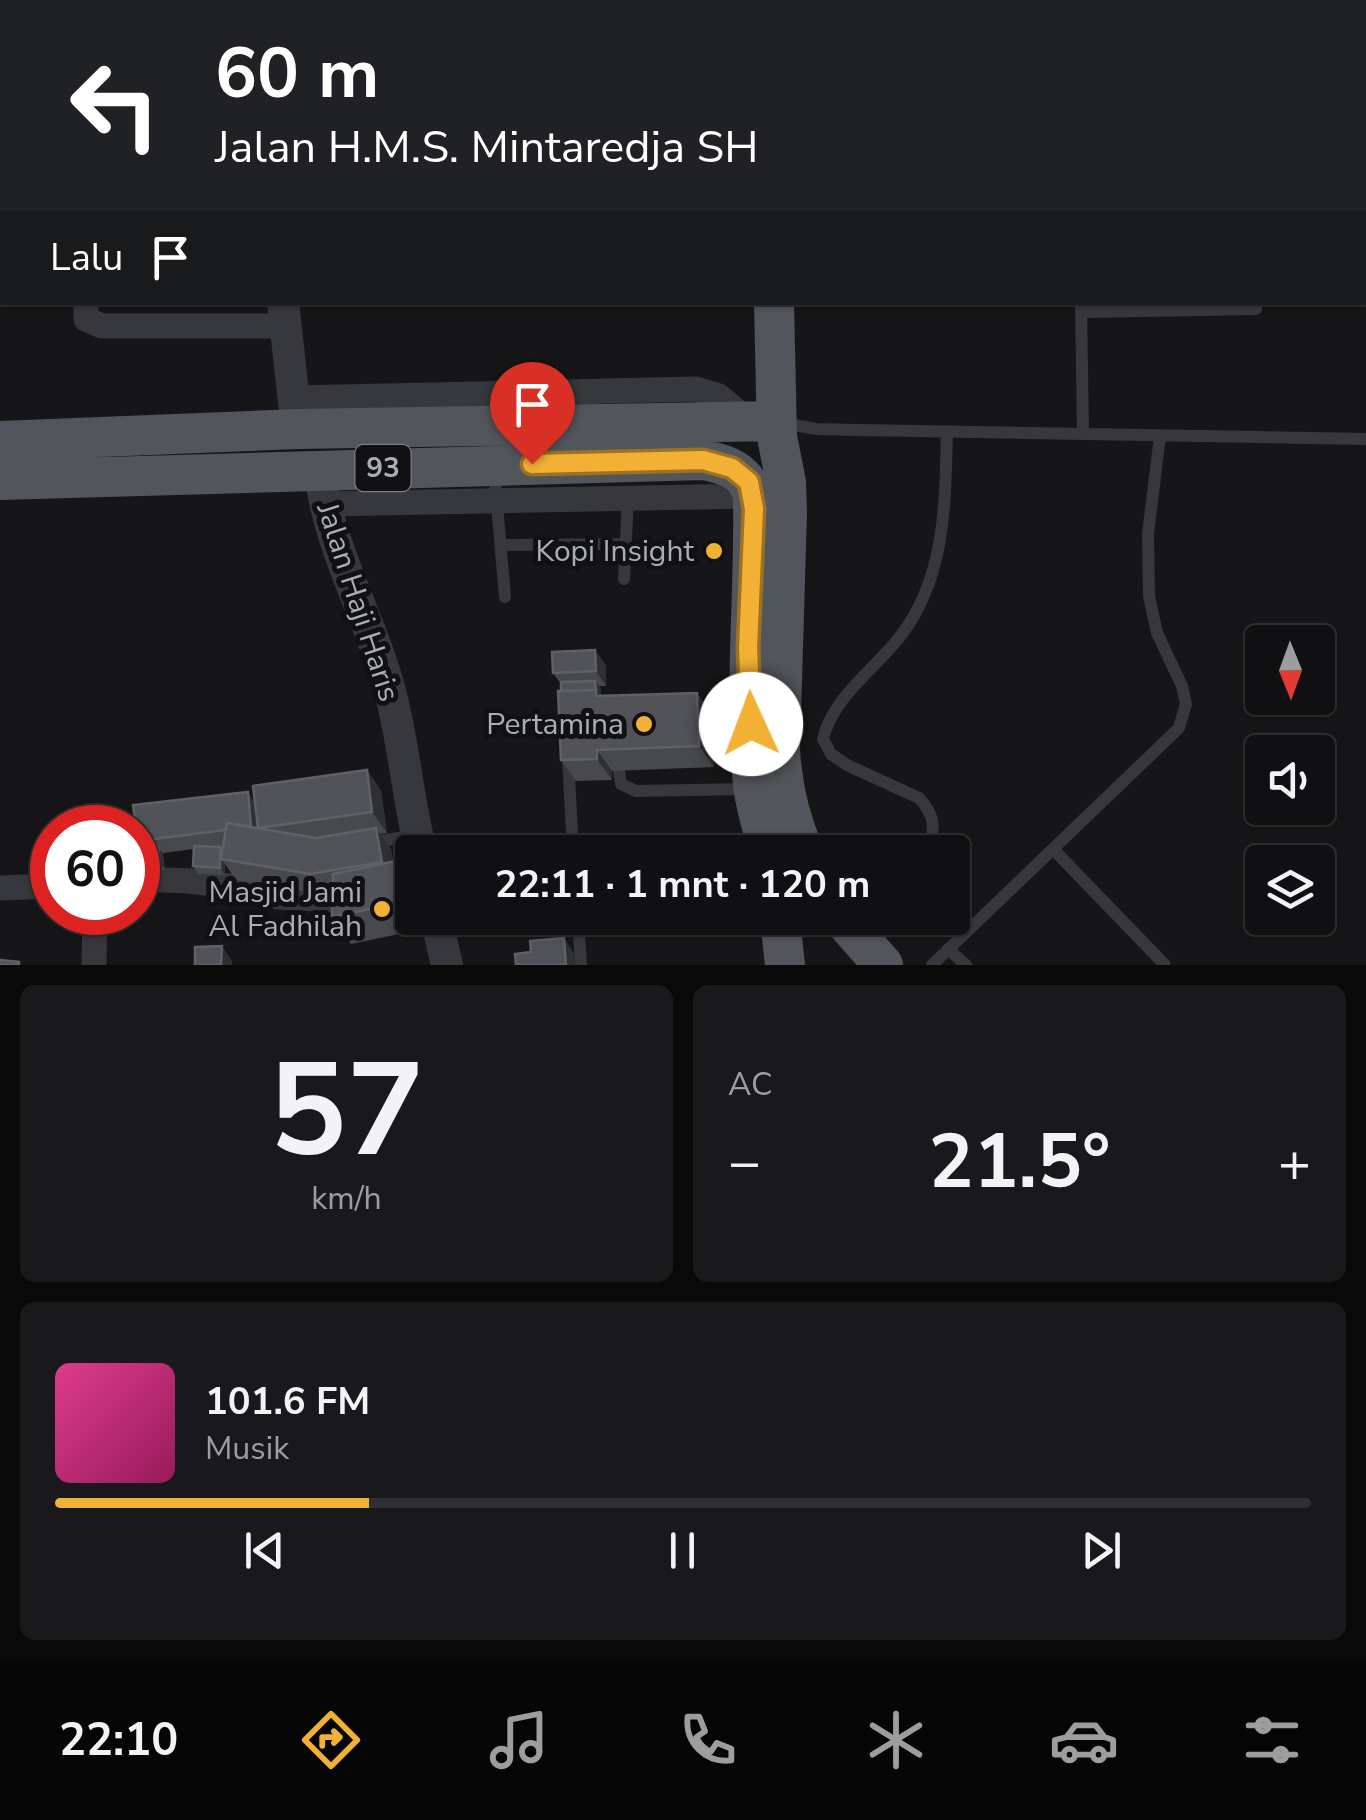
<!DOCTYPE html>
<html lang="id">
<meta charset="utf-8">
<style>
body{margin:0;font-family:"Nunito Sans",sans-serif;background:#19191b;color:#f1f3f6;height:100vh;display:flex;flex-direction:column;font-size:38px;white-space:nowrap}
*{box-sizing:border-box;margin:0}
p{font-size:32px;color:#9c9d9f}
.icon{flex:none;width:55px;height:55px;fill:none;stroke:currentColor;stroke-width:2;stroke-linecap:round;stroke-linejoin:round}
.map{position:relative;height:965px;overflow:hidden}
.panel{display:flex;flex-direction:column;gap:20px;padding:20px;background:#09090a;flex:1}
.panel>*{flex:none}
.hud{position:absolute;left:0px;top:0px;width:1368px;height:305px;box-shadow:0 2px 8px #0004,0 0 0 2px #303032;background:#202124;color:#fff;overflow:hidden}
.needle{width:65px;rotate:179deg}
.tools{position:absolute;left:1245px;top:625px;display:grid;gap:20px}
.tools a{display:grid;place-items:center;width:90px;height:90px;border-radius:10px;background:#101012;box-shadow:0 2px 8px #0004,0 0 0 2px #303032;font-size:50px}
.speed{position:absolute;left:30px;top:805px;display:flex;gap:20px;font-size:50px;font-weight:700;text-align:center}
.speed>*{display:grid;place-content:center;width:130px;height:130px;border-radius:50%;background:#101012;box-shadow:0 2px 8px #0004,0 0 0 2px #303032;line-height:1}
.speed .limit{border:15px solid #d22;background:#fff;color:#111}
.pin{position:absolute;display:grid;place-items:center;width:85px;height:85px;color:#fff;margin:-102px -42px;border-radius:50% 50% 50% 0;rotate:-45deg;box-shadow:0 0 10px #0007}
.pin .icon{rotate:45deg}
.me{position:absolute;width:110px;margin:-55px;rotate:358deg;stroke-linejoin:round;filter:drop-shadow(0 0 8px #0008)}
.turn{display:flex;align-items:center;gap:35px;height:210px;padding:0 50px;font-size:45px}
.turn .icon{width:130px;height:130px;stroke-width:2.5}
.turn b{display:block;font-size:70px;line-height:85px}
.then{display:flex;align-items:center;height:95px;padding:0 50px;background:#0003;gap:20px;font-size:38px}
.big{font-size:75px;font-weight:700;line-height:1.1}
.panel .card{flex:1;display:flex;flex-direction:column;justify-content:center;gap:15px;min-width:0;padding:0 35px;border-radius:15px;background:#19191b}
.panel .dial{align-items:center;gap:0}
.dial b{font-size:130px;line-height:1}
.song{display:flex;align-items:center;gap:30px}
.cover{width:120px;height:120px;border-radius:15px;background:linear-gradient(135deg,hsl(330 70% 55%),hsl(330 70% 35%))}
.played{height:10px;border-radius:5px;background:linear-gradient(90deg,#f2b134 25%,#303032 25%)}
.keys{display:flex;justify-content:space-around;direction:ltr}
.heat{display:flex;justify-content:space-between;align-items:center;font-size:55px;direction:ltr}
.panel .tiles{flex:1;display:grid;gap:20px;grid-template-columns:1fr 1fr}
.card:last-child{grid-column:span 2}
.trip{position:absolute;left:395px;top:835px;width:575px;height:100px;border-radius:10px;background:#101012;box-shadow:0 2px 8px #0004,0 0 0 2px #303032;font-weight:700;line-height:100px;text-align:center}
.tab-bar{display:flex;height:160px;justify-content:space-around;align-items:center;background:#060607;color:#9c9d9f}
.tab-bar .icon{width:70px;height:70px}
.tab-bar .active{color:#f2b134}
.tab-bar b{font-size:45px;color:#f1f3f6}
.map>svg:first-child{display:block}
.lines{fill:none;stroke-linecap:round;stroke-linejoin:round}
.service{stroke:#37383d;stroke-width:12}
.minor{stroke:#37383d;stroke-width:25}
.tertiary{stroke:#37383d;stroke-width:32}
.primary{stroke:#53555c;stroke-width:40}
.wall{fill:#47494d}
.shaded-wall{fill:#2f3033}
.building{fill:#525359;stroke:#5f6168;stroke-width:2.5}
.route-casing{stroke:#9d7322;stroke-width:25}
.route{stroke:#f2b134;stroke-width:18}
.poi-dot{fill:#f2b134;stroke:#111113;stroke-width:4}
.labels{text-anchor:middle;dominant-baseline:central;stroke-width:10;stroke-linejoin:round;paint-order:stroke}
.shield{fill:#111113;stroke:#7b7e86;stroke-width:2.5}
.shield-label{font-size:28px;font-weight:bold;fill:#a8adb8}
.poi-label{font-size:30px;fill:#a8adb8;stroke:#111113;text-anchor:end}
.street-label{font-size:30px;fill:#a8adb8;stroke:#111113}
</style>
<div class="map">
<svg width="1366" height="965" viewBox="0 0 1366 965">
<rect width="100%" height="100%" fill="#161618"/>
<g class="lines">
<path class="service" d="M929 2V0
M980 2V0
M1081 2V0
M1365 106H1366
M1081 302 1083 434
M1081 312 1256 309
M783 423 816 429 857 430 1366 439
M494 470 505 597
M502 545 625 544
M624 579 628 498
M568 757 573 852
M619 771 621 784 636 791 748 789
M369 843 416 835
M1053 849 1165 965
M924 852C938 832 935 815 919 798L847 765 831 754 823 739C833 696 876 669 902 634 946 575 945 503 947 432
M578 918 581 965
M948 949 966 965
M932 965 1179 728 1186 704 1182 686 1157 633 1149 596 1148 534 1160 436"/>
<path class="minor" d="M456 2V0
M86 302V319L102 326H286
M295 398 696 389 719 396 747 420
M324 504 753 496
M138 879 190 881 230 886 278 897 336 900 412 886
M0 888 52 886
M94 965 95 912"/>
<path class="tertiary" d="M231 0V2
M283 302 297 429
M320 470C327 544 368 613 388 684 404 739 407 797 421 852
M436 918 447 965"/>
<path class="primary" d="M779 2V0
M774 302 777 437 786 482 787 512 780 749C782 786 789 818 804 852
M0 441 297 429 776 421
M0 480 703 460C727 464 746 471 753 496 755 592 744 688 753 784 755 807 764 830 768 852
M780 918 785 965
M842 918 883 965"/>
</g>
<path class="wall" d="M606 665V686H599L601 696 697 693 712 714 714 767 612 771V780L576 781 561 760V684L553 673Z
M367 770 381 791 387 833 380 834 391 849 393 862 396 861 412 884V918H421L423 929 351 944 332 917V894L325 895 236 880 225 864V875L198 874 193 866 194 849 163 853 165 870 150 871 145 864 143 848 138 841 255 803Z"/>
<path class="shaded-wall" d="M595 650 606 665V686L596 671Z
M595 681 601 688V696L596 700Z
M697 693 712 714 714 767 699 746Z
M597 750 612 771V780L597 759Z
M367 770 381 791 387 833 372 812Z
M248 792 258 807 260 831 251 826Z
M376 828 391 849 397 883 382 862Z
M158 847 163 854 165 870 160 862Z
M220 847 226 854 221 859 225 864V875L220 868Z
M396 861 412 884V914L404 902Z
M415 918H421L423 929Z
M564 938 574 953 575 965H566Z
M222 946 232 961V965H221Z"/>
<path class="building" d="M595 650 596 671 553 673 552 652Z
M595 681 596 690 561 691V682Z
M596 690V696L697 693 699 746 597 750V759L561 760 558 691Z
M367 770 372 812 258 828 253 786Z
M248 792 251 826 227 823 226 830 138 841V828H136L133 805Z
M227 823 316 838 376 828 382 862 310 874 221 859Z
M194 846 220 847V868L193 866Z
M158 847 160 862 145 864 143 848Z
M396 861 404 902 332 917 333 874Z
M564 938 566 965H516L515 954 531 952 530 941Z
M222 946 221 965H195V947Z
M0 960 19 962V965H0Z"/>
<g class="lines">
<g class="route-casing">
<path id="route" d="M532 464 703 460 732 468 749 482 754 509 748 648 751 724"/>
</g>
<use href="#route" class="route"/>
</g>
<g class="poi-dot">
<circle cx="714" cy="551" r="10"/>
<circle cx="644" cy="724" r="10"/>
<circle cx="382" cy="909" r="10"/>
</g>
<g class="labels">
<rect class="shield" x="355.5" y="445" width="55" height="46" rx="8"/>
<g class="shield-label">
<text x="383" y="468">93</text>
</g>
<g class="poi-label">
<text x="694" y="551">Kopi Insight</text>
<text x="624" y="724">Pertamina</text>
<text x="362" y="892">Masjid Jami<tspan x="362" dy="34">Al Fadhilah</tspan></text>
</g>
<g class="street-label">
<text transform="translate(358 602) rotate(72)">Jalan Haji Haris</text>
</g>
</g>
</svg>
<div class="tools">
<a><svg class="needle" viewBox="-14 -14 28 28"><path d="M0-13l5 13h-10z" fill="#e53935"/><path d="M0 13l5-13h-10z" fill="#9c9d9f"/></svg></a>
<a><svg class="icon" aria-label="sound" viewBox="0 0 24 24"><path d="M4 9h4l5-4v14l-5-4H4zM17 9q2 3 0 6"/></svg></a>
<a><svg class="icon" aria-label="layers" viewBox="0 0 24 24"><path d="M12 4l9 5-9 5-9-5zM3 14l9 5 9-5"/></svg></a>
</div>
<div class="speed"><div class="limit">60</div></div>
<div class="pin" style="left:532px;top:464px;background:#d93025"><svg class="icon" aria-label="arrive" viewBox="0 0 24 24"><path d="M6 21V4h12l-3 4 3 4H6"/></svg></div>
<svg class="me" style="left:751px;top:724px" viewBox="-20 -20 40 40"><circle r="19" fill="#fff"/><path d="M0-13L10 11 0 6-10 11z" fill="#f2b134"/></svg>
<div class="trip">22:11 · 1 mnt · 120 m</div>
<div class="hud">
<div class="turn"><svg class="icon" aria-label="left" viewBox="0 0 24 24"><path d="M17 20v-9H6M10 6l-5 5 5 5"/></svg><div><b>60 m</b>Jalan H.M.S. Mintaredja SH</div></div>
<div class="then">Lalu<svg class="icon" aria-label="arrive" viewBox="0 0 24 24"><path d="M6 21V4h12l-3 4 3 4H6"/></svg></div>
</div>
</div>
<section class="panel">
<div class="tiles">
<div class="card dial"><b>57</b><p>km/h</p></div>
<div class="card"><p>AC</p>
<div class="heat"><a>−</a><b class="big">21.5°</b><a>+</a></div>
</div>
<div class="card">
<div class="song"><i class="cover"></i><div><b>101.6 FM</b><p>Musik</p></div></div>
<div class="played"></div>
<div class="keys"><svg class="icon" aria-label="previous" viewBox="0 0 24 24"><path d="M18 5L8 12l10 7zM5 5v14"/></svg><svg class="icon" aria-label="pause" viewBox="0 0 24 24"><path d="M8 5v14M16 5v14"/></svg><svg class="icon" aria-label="next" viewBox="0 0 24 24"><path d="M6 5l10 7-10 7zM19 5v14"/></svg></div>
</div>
</div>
</section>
<nav class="tab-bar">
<b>22:10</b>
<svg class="icon active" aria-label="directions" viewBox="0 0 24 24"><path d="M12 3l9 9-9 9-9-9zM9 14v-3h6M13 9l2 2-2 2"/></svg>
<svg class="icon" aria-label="music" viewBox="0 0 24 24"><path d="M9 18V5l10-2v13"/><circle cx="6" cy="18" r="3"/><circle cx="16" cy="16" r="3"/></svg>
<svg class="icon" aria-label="phone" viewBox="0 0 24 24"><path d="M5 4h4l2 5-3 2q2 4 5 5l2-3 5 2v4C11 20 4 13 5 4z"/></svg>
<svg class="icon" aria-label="climate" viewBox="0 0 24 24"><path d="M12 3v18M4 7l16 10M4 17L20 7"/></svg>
<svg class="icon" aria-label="car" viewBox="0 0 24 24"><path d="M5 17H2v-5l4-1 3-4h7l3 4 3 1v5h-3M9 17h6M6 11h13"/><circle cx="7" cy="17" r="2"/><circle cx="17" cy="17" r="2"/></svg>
<svg class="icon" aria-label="filters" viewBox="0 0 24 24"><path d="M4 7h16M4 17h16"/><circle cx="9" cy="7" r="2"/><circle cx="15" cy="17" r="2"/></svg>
</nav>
